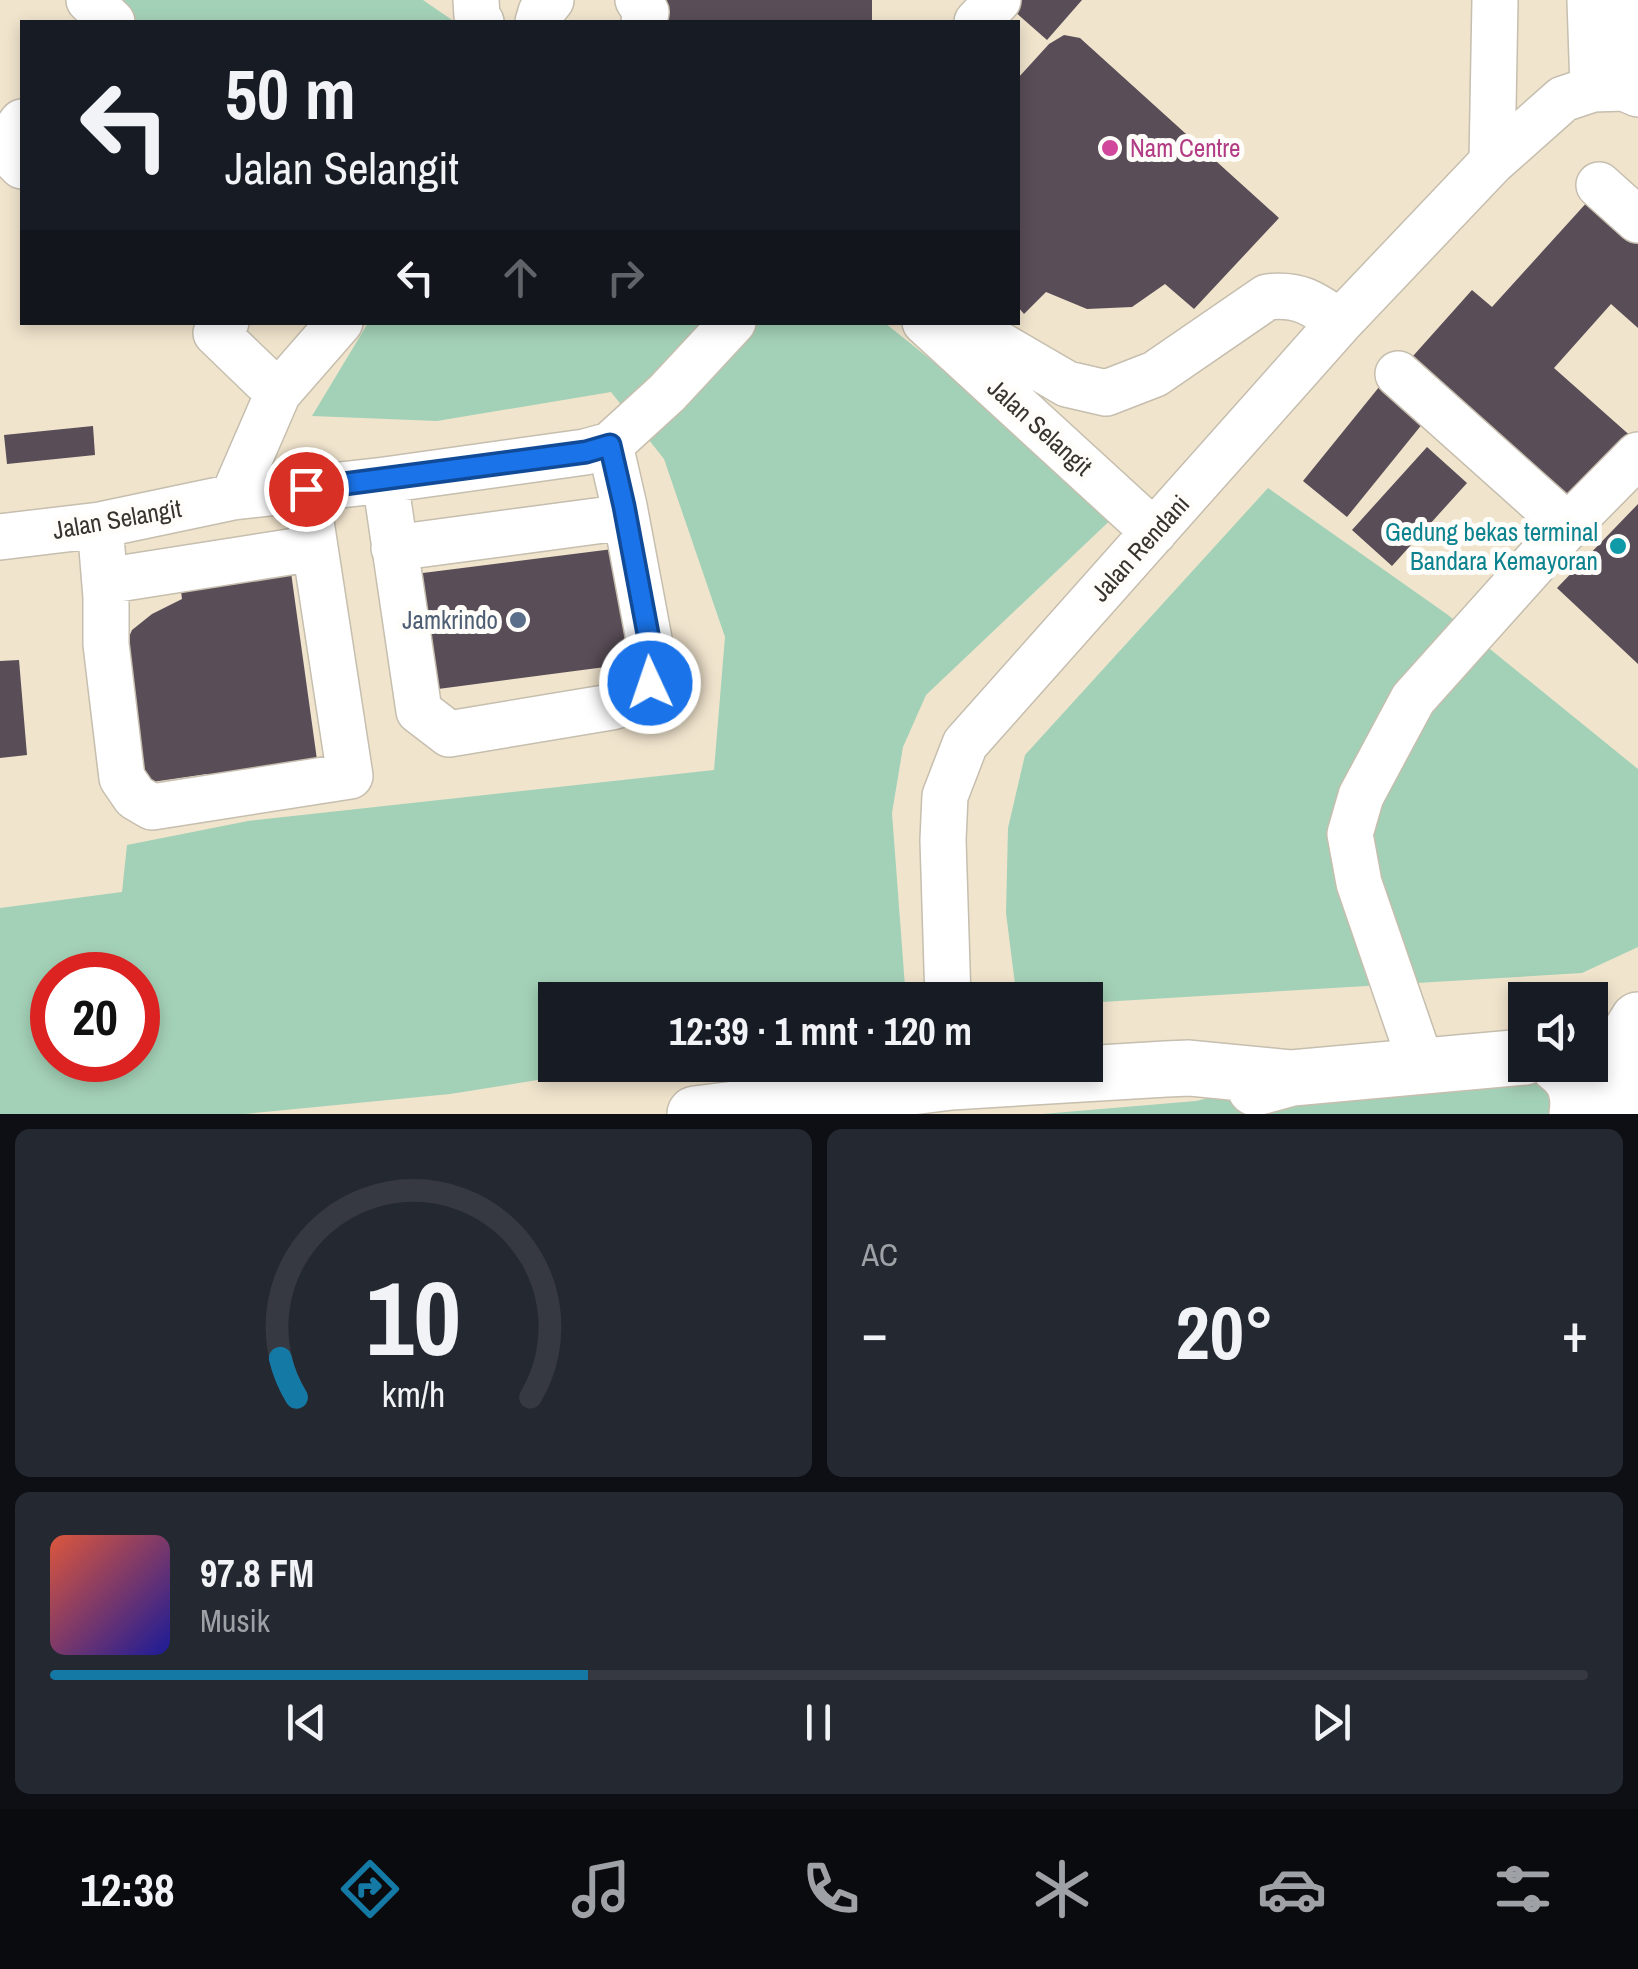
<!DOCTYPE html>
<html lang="id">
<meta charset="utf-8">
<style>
body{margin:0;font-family:"Archivo Narrow",sans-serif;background:#242831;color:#f1f3f6;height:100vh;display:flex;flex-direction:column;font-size:38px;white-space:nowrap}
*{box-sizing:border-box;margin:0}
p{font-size:32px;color:#9ea1a6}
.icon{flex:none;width:55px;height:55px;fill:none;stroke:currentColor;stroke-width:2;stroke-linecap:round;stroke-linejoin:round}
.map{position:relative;height:1114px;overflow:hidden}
.details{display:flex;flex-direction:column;gap:15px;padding:15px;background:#0d0f14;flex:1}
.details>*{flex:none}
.banner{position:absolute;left:20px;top:20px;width:1000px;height:305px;border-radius:0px;box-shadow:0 5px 15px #0003;background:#171b24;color:#f1f3f6;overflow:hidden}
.fabs{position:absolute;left:1508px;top:982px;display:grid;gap:20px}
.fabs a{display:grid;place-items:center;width:100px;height:100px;border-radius:0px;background:#171b24;box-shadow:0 5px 15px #0003;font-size:50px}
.speed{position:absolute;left:30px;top:952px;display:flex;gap:20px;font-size:50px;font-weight:700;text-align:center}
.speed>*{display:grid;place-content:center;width:130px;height:130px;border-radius:50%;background:#171b24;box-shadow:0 5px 15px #0003;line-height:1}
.speed .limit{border:15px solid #d22;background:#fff;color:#111}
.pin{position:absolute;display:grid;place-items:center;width:85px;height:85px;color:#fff;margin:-42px;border:5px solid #fff;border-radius:50%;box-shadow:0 2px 10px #0007}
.me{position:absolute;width:110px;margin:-55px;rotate:357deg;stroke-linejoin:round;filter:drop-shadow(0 0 8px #0008)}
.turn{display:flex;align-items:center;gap:35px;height:210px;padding:0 40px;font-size:45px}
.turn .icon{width:130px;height:130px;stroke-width:2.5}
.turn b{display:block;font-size:70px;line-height:85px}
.lanes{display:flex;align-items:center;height:95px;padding:0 40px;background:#0003;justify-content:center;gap:50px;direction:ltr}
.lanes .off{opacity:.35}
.big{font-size:75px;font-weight:700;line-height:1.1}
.details .widget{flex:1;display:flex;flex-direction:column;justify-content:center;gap:15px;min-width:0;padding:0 35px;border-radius:15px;background:#242831}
.details .dial{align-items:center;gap:0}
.dial svg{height:260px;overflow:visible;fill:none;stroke:#363941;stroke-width:7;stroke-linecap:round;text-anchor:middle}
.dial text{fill:#f1f3f6;stroke:none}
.song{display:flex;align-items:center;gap:30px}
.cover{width:120px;height:120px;border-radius:15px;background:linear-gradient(135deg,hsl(10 70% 55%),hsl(240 70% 35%))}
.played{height:10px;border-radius:5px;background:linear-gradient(90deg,#1579a5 35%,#363941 35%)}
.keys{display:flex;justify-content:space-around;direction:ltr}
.heat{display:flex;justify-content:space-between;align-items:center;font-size:55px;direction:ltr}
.details .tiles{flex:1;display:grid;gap:15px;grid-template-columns:1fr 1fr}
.widget:last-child{grid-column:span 2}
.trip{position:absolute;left:538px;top:982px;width:565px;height:100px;border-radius:0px;background:#171b24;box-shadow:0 5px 15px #0003;font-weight:700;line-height:100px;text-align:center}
.tab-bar{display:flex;height:160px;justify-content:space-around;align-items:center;background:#090b0e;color:#9ea1a6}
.tab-bar .icon{width:70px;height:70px}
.tab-bar .on{color:#1579a5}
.tab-bar b{font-size:45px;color:#f1f3f6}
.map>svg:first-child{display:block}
.built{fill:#f0e4cd;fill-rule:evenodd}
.green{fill:#a3d1b7;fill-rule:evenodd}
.building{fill:#594d57}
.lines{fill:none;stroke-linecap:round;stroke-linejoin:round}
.minor-casing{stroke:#c6beae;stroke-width:48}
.major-casing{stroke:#c6beae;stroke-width:58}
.minor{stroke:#fff;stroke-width:45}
.major{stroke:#fff;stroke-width:55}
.route-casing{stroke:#114b97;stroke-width:25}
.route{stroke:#1a73e8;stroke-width:18}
.hotel-dot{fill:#d1479c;stroke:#fefdf9;stroke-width:4}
.culture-dot{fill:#0f9aa8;stroke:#fefdf9;stroke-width:4}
.service-dot{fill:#5c6f8a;stroke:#fefdf9;stroke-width:4}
.labels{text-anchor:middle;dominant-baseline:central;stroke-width:10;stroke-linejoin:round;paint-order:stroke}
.hotel-label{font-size:25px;fill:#b23c85;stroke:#fefdf9;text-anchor:start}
.street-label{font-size:25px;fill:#37342e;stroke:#fefdf9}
.culture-label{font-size:25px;fill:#0d838f;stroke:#fefdf9;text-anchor:end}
.service-label{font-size:25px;fill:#4e5e75;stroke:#fefdf9;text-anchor:end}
</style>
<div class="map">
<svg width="1638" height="1114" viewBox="0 0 1638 1114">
<rect width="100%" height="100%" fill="#f7efde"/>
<path class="built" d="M0 0H1638V1114H0ZM22 22H1018V322H22ZM52 975H138V1060H52ZM555 1000H1085V1065H555ZM1525 1000H1590V1065H1525Z"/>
<path class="green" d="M104 0H423L455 22H132Z
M368 323H885L1120 511 926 695 903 747 892 813 906 1000H555V1065H631L450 1094 245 1114H0V908L122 892 127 845 248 821 714 770 725 637 664 459 611 392 437 421 312 416ZM52 975H138V1060H52Z
M1268 488 1448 615 1638 769V947L1582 973 1085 1003V1000H1017L1006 913 1008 828 1025 755Z
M1525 1057 1577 1114H1042L1196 1101 1292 1078Z"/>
<path class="building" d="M661 0H872V21L662 22Z
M1022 0H1082L1047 40 1013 10Z
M1064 35 1080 38 1279 218 1194 309 1165 284 1132 307 1087 309 1046 292 1024 314 1018 307V78L1049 44Z
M1599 189 1638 224V328L1611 304 1554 368 1634 439 1569 511 1405 365 1472 290 1492 307Z
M1388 376 1432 412 1347 517 1303 481Z
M93 426 95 455 7 464 4 435Z
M1427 447 1467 483 1392 566 1352 530Z
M1638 504V664L1557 588Z
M613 549 628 664 423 691 407 575Z
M289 558 318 767 209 782 207 774 152 782 132 765 122 653 132 630 152 614 182 599 179 574Z
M19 660 27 755 0 758V661Z"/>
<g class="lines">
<g class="minor-casing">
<path id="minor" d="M89 0 112 22
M476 0 477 16 481 22
M638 0 646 12 644 22
M1590 0 1593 89
M1622 0 1624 88
M538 22 541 12 551 0
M977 22 998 0
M22 122 19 126 16 160 22 166
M1492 162 1495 0
M1599 185 1638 220
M226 322 216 333 278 393
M925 322 1154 532
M969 322 983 335 1067 384 1106 393 1155 374 1267 297C1300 293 1314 304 1340 322
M1398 374 1568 526
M385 480 419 711 449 734 611 707 640 699 650 683 651 650 624 506 610 445
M233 497 278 393 340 322
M100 525 106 597V644L122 778 135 797 152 807 350 776 306 489
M0 537 100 525 233 497 385 480 585 452 610 445 667 393 733 322
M394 548 626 517
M105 581 315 548
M948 1000 943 840 945 796 965 744 1340 322 1492 162 1563 99 1593 89 1624 88 1638 94
M1422 1066 1359 883 1350 834 1361 796 1413 699 1568 526 1638 455"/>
</g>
<g class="major-casing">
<path id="major" d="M1558 1065C1575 1077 1580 1094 1577 1114
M1255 1088 1292 1078 1525 1057
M695 1114 951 1082 1166 1069 1189 1068 1292 1078
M1621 1114C1612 1080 1619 1049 1638 1020"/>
</g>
<use href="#minor" class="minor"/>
<use href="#major" class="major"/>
</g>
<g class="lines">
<g class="route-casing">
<path id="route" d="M306 489 586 452 610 445 624 506 651 650 650 683"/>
</g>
<use href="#route" class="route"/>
</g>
<circle class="hotel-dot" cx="1110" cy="148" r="10"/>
<circle class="culture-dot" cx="1618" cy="546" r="10"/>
<circle class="service-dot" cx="518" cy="620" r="10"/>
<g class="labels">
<g class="hotel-label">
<text x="1130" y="148">Nam Centre</text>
</g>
<g class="street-label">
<text transform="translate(1040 427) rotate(42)">Jalan Selangit</text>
<text transform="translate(117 519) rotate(-10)">Jalan Selangit</text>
<text transform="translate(1140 548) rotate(-48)">Jalan Rendani</text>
</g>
<g class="culture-label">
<text x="1598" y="532">Gedung bekas terminal<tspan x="1598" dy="29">Bandara Kemayoran</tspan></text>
</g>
<g class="service-label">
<text x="498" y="620">Jamkrindo</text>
</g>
</g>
</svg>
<div class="fabs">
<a><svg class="icon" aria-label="sound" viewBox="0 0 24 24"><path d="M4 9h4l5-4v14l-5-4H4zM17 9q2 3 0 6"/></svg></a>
</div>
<div class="speed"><div class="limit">20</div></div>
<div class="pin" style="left:306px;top:489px;background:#d93025"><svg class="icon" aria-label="arrive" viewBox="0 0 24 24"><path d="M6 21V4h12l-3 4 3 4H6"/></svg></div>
<svg class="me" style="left:650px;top:683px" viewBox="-20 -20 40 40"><circle r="17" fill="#1a73e8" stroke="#fff" stroke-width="3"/><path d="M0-11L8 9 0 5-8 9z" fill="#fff"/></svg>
<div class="trip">12:39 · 1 mnt · 120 m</div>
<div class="banner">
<div class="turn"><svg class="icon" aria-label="left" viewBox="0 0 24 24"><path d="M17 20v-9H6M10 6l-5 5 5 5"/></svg><div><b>50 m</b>Jalan Selangit</div></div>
<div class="lanes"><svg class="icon" aria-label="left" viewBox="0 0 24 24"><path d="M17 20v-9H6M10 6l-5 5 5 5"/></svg><svg class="icon off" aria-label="ahead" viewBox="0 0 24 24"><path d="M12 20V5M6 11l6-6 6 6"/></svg><svg class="icon off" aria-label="right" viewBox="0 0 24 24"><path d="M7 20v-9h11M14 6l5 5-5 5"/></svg></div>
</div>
</div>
<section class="details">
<div class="tiles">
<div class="widget dial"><svg viewBox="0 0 100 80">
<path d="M14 69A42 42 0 1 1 86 69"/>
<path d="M14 69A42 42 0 0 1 9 57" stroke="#1579a5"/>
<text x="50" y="56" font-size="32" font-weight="700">10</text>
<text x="50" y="72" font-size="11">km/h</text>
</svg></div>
<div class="widget"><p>AC</p>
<div class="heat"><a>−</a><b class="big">20°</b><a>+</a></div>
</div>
<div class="widget">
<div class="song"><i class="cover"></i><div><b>97.8 FM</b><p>Musik</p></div></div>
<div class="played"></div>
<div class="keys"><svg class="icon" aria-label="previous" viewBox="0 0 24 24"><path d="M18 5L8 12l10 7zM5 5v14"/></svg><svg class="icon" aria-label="pause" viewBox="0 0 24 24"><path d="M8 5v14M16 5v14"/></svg><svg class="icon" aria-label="next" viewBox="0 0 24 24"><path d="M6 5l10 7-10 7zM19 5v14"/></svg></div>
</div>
</div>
</section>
<nav class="tab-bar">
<b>12:38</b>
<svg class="icon on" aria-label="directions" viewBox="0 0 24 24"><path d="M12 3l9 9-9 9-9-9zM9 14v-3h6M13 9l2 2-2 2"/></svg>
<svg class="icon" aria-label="music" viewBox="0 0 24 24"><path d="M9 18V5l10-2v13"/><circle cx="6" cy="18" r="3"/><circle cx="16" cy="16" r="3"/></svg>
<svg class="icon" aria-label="phone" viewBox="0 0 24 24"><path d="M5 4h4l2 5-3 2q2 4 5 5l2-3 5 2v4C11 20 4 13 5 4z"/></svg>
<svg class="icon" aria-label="climate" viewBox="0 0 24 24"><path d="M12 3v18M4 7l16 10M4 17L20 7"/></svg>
<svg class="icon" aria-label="car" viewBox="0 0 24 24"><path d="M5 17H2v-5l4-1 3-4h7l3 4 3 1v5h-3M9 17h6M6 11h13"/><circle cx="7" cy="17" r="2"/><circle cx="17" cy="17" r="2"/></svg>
<svg class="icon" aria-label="filters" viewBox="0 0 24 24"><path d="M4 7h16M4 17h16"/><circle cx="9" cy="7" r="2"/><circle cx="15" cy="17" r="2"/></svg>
</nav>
